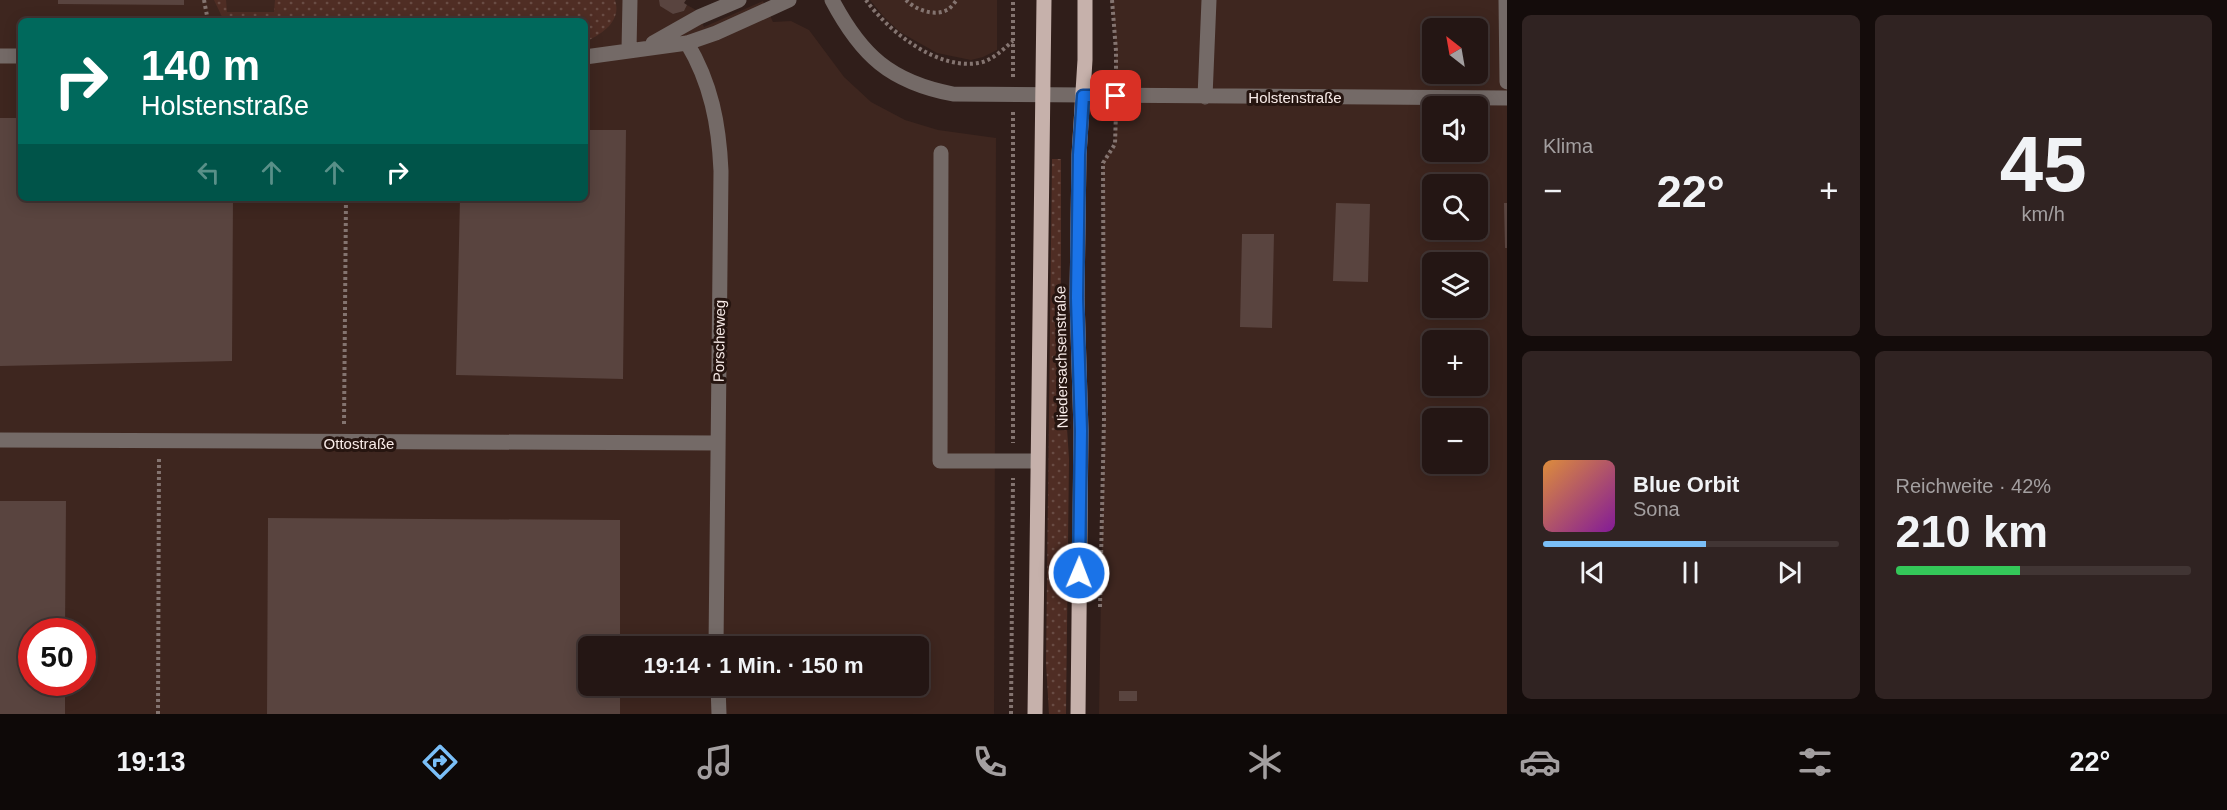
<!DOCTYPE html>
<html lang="de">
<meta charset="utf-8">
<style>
body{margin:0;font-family:Helvetica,sans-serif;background:#302322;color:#f1f3f6;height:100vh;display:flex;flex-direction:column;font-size:22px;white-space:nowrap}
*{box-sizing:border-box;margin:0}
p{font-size:20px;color:#a39fa0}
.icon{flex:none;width:33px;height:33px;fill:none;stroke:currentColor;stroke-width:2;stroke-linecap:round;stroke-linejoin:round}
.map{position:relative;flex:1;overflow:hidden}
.side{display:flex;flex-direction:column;gap:15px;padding:15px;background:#140c0b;width:720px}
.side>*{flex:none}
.guide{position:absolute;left:18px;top:18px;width:570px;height:183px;border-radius:9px;box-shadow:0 3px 15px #0003,0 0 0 2px #413534;background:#00695c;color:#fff;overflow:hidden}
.needle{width:39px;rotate:329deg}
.buttons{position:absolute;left:1422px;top:18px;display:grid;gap:12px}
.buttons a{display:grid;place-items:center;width:66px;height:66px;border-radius:9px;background:#241614;box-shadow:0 3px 15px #0003,0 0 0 2px #413534;font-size:30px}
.speed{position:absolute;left:18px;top:618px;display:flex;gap:12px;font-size:30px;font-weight:700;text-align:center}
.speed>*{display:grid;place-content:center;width:78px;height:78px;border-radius:50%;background:#241614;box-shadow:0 3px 15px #0003,0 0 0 2px #413534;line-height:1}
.speed .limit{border:9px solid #d22;background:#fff;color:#111}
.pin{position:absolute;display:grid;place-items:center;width:51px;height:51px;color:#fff;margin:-26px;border-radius:12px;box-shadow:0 3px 9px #0006}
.me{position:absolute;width:66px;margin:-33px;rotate:1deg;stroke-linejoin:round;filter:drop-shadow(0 0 4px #0008)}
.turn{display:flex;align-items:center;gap:21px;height:126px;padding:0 24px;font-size:27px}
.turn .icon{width:78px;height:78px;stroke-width:2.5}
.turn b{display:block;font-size:42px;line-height:51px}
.lanes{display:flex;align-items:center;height:57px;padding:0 24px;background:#0003;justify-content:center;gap:30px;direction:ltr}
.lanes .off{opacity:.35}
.big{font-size:45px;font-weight:700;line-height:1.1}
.side .widget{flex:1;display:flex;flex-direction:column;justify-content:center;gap:9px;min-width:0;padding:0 21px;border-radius:9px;background:#302322}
.side .dial{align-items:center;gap:0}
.dial b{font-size:78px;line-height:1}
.song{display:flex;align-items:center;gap:18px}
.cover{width:72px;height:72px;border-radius:9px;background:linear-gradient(135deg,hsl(30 70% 55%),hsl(290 70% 35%))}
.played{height:6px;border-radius:3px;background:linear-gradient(90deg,#7abff8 55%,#413534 55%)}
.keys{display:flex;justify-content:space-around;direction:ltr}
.heat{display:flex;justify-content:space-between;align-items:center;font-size:33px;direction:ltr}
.charge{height:9px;border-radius:4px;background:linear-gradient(90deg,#34c759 42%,#413534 0)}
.side .tiles{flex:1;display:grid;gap:15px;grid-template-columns:repeat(2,1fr)}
.trip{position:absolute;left:578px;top:636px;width:351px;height:60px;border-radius:9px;background:#241614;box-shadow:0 3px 15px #0003,0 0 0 2px #413534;font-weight:700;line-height:60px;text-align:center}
.menu{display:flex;height:96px;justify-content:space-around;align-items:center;background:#0e0908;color:#a39fa0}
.menu .icon{width:42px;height:42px}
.menu .current{color:#7abff8}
.menu b{font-size:27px;color:#f1f3f6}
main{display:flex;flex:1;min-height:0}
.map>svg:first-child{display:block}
.built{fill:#3e261f;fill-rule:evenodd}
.grass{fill:url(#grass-dots)}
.building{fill:#59443f}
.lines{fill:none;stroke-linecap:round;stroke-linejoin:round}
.path{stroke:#847470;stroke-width:4;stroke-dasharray:3 3;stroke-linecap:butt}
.minor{stroke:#746a67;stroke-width:15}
.major{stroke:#c6b1ab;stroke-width:15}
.route-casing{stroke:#114b97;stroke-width:15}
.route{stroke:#1a73e8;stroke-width:10}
.labels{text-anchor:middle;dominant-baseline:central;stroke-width:6;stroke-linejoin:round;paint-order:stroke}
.street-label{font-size:15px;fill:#f8ebe8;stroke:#261510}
</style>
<main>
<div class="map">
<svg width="1507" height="714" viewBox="0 0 1507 714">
<defs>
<pattern id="grass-dots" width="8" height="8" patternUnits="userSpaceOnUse" patternTransform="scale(1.5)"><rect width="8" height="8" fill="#4f2d24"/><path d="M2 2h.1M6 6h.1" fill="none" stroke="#694c44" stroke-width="1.8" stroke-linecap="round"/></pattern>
</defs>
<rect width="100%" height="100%" fill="#301e1a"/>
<path class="built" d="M0 0H660L673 14 684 11 687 5 696 10 704 27 763 1 773 22 791 21 809 30 844 77 871 102 905 120 938 130 996 138 994 714H0ZM21 21H585V198H21ZM32 632H82V682H32ZM588 646H918V686H588Z
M870 0H997V50L983 57 971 60 937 53 900 32 884 17Z
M1112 0H1507V714H1099L1104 419 1103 163 1106 155 1114 147 1115 141 1116 51ZM1432 28H1478V74H1432ZM1432 106H1478V152H1432ZM1432 184H1478V230H1432ZM1432 262H1478V308H1432ZM1432 340H1478V386H1432ZM1432 418H1478V464H1432Z"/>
<path class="grass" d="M214 0H226L227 12H274L275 0H615C622 21 602 34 585 42V21H224Z
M1052 159H1061V335L1069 459 1066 714H1049L1046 663Z"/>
<path class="building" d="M58 0H184V5L58 4Z
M659 0H686L684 3 687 5 684 11 673 14 660 6Z
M0 118H21V198H233L232 361 0 366Z
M585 130H626L623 379 456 375 460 198H585Z
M1336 203 1370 204 1368 282 1333 281Z
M1504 203H1507V248H1505Z
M1242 234H1274L1272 328 1240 327Z
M0 501H66L65 632H32V682H65V714H0Z
M268 518 620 520V646H588V686H620V714H267Z
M1119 691H1137V701H1119Z"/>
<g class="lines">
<path class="path" d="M204 0 208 21
M866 0C888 31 937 70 978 63 992 61 1002 50 1013 41
M906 0C915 9 933 17 947 10 950 9 954 3 957 0
M1112 0 1116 51V77
M1013 77V0
M1013 112V443
M344 424 346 198
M1100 607 1104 419 1103 163 1115 144 1116 111
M158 714 159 457
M1011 714 1013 478"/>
<path class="minor" d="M832 0C861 55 890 82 953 94L1507 98
M1506 0 1507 82
M653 43 699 17 739 0
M687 43C711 83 719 124 721 171L716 646
M629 50 630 0
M0 56H21
M585 57 687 43 716 33 789 0
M1205 97 1209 0
M941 153 940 461H1037
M0 440 718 443
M718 686 719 714"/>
<path class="major" d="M1035 714 1044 0
M1078 714 1081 431 1077 298 1079 155 1085 60V0"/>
</g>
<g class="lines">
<g class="route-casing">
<path id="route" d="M1079 573 1081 431 1077 298 1079 155 1083 96H1116"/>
</g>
<use href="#route" class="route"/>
</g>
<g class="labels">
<g class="street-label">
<text x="1295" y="97">Holstenstraße</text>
<text transform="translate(719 341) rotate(-89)">Porscheweg</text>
<text transform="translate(1061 357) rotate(-91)">Niedersachsenstraße</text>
<text x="359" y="443">Ottostraße</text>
</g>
</g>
</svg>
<div class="buttons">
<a><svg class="needle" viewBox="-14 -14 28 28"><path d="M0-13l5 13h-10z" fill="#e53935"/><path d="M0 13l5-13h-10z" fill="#a39fa0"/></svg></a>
<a><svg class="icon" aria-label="sound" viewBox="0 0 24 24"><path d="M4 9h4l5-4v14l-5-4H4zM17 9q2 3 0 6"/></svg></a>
<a><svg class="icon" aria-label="search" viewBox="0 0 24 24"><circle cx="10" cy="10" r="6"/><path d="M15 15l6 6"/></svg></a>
<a><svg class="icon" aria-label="layers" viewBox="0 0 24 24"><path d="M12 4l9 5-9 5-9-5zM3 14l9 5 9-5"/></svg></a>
<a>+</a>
<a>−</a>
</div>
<div class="speed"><div class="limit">50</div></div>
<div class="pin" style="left:1116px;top:96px;background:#d93025"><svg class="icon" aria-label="arrive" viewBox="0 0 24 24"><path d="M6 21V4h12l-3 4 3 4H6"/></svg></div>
<svg class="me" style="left:1079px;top:573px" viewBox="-20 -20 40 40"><circle r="17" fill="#1a73e8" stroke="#fff" stroke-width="3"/><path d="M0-11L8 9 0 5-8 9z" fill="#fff"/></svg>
<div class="trip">19:14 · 1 Min. · 150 m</div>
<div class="guide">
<div class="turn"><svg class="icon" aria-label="right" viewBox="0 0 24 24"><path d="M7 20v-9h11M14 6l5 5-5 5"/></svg><div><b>140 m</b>Holstenstraße</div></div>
<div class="lanes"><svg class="icon off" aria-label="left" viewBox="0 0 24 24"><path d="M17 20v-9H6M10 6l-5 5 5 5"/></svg><svg class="icon off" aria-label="ahead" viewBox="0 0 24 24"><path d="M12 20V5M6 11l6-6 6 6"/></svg><svg class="icon off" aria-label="ahead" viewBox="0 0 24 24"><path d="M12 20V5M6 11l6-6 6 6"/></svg><svg class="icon" aria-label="right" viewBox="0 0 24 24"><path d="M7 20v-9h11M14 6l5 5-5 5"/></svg></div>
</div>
</div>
<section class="side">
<div class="tiles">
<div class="widget"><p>Klima</p>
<div class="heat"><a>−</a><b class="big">22°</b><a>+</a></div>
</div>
<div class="widget dial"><b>45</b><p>km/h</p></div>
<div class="widget">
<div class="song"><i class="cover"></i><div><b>Blue Orbit</b><p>Sona</p></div></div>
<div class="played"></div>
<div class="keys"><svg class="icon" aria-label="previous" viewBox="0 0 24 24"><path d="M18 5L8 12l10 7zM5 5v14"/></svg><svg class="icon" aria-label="pause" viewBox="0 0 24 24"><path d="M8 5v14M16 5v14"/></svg><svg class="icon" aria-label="next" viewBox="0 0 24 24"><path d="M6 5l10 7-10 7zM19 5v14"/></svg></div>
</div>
<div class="widget"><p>Reichweite · 42%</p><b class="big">210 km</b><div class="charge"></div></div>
</div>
</section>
</main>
<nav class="menu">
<b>19:13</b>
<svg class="icon current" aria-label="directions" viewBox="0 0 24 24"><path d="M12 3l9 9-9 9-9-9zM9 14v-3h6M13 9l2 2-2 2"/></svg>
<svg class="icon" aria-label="music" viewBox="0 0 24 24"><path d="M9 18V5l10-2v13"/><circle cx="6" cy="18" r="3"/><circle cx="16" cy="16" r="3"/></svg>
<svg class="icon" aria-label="phone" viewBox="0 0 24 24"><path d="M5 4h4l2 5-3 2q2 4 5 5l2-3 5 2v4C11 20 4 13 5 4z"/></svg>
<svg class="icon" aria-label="climate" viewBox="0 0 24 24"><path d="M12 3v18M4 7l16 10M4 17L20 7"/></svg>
<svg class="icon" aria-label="car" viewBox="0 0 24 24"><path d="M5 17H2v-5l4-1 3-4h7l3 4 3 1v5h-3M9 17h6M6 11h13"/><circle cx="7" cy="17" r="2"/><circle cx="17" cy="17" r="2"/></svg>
<svg class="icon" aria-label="filters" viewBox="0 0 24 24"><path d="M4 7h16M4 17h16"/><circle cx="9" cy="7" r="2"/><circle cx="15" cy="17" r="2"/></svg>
<b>22°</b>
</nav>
